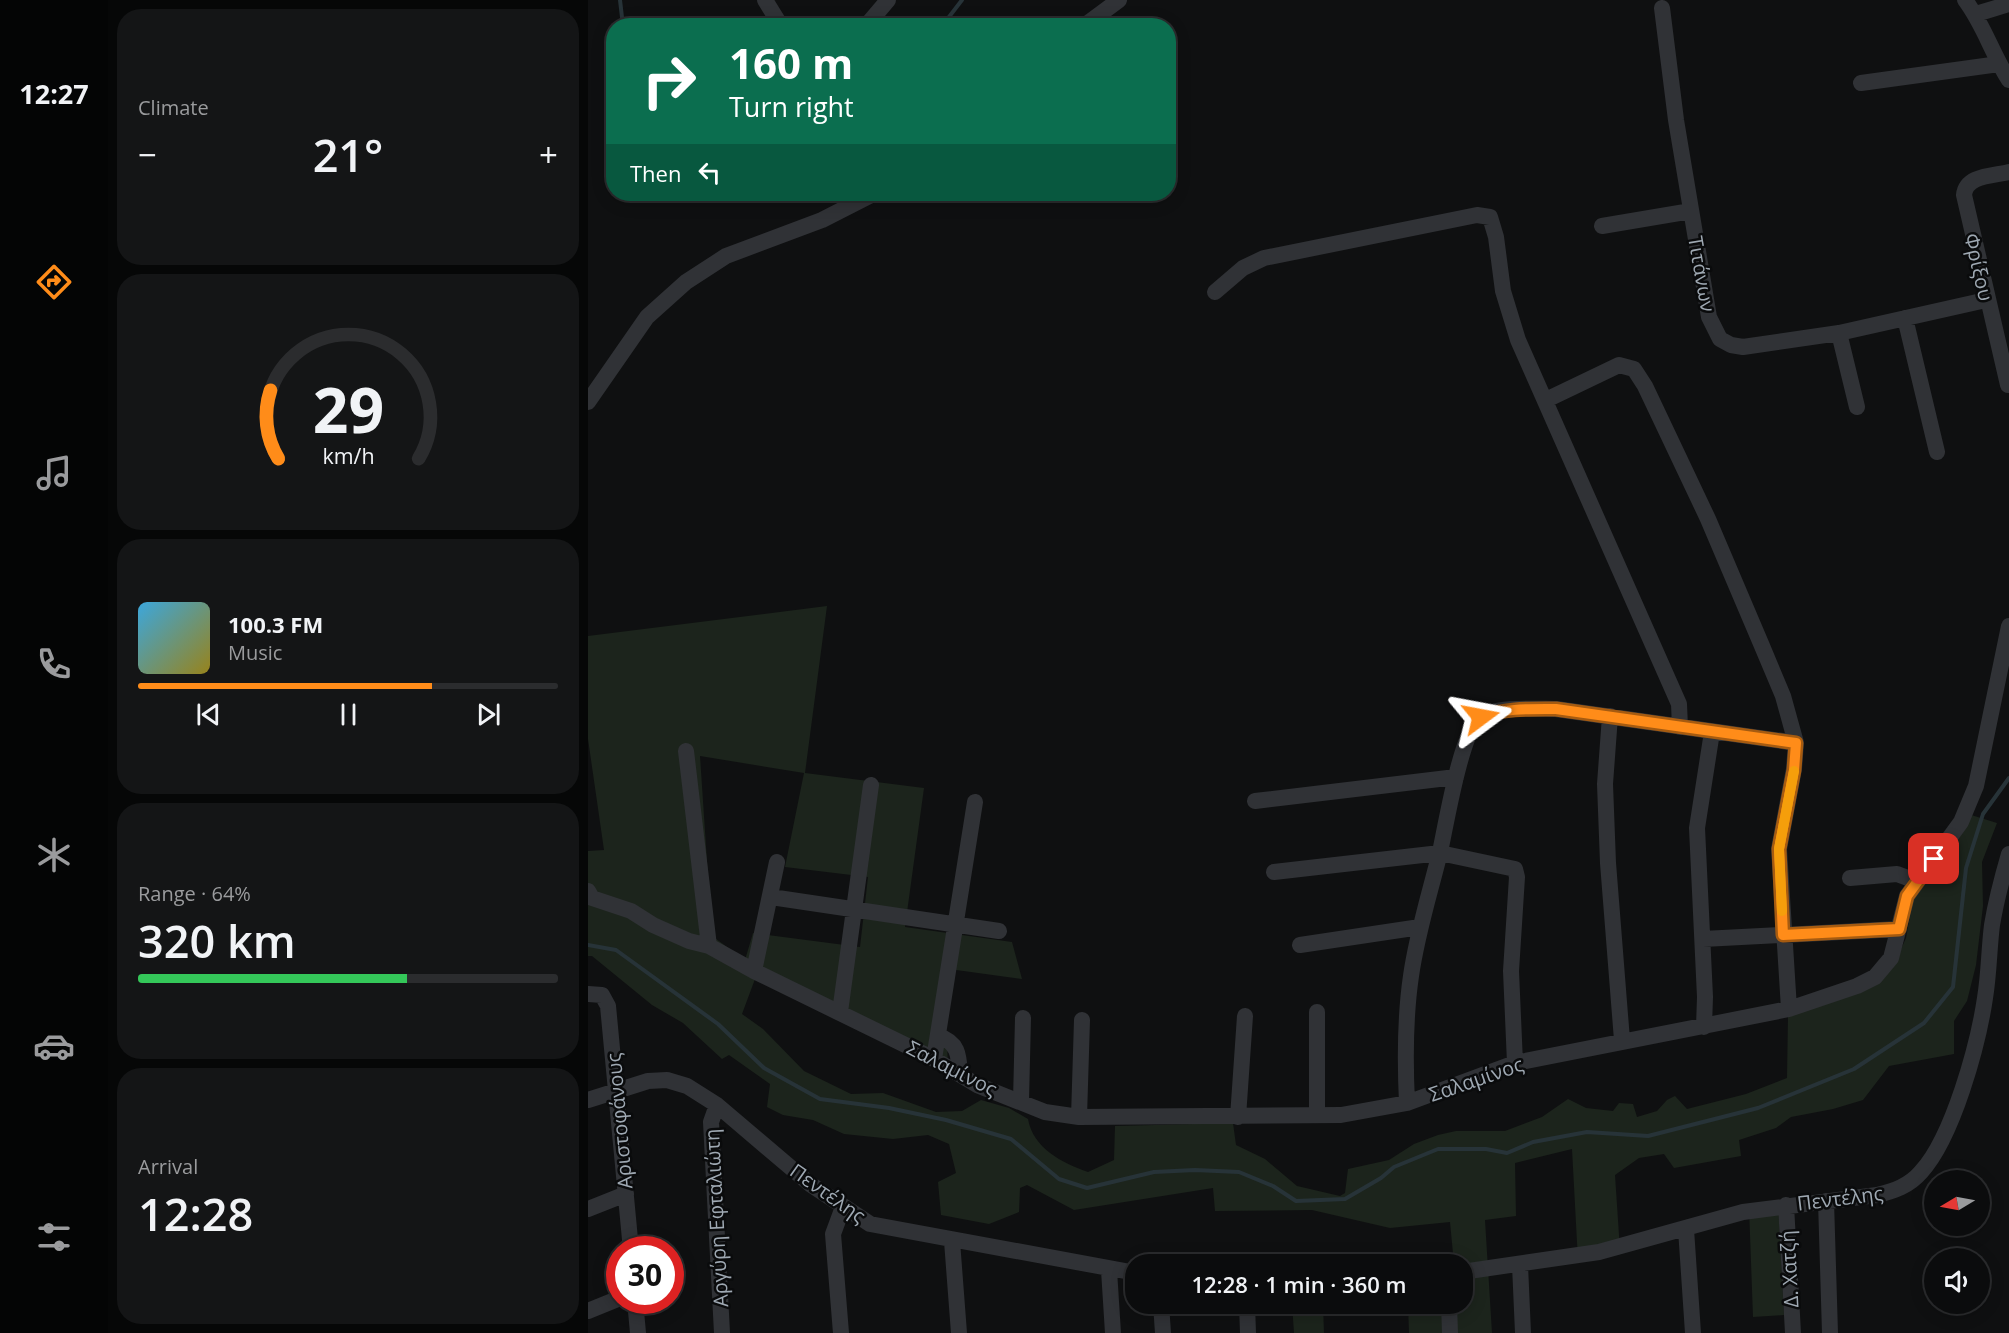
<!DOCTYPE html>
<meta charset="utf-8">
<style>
body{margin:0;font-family:"Open Sans",sans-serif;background:#141516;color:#f1f3f6;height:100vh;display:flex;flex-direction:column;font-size:22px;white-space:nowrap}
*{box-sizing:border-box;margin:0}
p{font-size:20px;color:#9a9b9d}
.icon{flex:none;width:33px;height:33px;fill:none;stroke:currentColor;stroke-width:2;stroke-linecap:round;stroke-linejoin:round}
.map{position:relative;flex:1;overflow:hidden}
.panel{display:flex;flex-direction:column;gap:9px;padding:9px;background:#060707;width:480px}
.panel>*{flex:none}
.banner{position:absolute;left:18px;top:18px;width:570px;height:183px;border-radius:24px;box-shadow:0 3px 15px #0003,0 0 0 2px #2b2c2e;background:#0b6e4f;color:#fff;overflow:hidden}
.needle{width:39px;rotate:260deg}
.buttons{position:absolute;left:1336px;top:1170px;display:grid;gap:12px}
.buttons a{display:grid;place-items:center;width:66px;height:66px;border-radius:50%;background:#0b0c0d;box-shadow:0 3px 15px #0003,0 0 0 2px #2b2c2e;font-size:30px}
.speed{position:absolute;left:18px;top:1236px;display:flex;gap:12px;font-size:30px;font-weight:700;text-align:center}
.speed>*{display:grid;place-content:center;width:78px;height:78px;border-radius:50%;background:#0b0c0d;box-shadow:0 3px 15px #0003,0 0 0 2px #2b2c2e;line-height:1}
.speed .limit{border:9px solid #d22;background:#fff;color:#111}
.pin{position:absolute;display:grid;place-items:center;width:51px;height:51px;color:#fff;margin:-26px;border-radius:12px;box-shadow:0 3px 9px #0006}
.me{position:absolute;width:66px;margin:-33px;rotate:77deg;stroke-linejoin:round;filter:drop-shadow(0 0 4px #0008)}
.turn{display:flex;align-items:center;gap:21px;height:126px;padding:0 24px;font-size:27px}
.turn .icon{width:78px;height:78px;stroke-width:2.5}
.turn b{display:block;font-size:42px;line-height:51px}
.then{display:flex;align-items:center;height:57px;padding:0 24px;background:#0003;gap:12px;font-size:22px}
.big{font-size:45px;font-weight:600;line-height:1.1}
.panel .tile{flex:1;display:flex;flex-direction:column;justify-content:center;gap:9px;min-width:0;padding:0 21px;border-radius:24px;background:#141516}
.panel .dial{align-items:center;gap:0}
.dial svg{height:156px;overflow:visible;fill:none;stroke:#2b2c2e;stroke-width:7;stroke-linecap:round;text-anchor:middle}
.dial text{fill:#f1f3f6;stroke:none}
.song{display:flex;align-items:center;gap:18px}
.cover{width:72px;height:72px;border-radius:9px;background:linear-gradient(135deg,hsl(200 70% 55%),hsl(50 70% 35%))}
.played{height:6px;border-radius:3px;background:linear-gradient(90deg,#ff8c19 70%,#2b2c2e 70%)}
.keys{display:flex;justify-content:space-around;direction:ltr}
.heat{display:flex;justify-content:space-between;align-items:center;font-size:33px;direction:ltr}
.charge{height:9px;border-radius:4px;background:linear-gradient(90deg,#34c759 64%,#2b2c2e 0)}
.trip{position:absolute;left:537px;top:1254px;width:348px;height:60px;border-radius:24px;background:#0b0c0d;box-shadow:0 3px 15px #0003,0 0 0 2px #2b2c2e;font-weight:600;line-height:60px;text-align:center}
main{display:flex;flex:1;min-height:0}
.tabs{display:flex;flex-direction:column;width:108px;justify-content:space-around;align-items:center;background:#040505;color:#9a9b9d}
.tabs .icon{width:42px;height:42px}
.tabs .selected{color:#ff8c19}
.tabs b{font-size:27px;color:#f1f3f6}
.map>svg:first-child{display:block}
.green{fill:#1c241c;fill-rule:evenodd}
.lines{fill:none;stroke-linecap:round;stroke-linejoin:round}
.stream{stroke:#273338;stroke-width:4}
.street{stroke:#303236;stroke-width:16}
.route-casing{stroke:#a65b10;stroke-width:15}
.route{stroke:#ff8c19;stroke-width:10}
.slow{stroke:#f59e0b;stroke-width:10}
.labels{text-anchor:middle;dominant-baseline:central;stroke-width:5;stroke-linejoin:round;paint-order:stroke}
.street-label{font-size:20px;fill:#9fa9b3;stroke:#0a0b0c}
</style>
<main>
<nav class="tabs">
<b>12:27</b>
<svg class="icon selected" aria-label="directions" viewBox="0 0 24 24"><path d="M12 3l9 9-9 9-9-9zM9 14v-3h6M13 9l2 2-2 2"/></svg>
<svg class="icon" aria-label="music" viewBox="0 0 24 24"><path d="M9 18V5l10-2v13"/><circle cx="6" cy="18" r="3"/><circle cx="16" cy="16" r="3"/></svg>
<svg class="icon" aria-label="phone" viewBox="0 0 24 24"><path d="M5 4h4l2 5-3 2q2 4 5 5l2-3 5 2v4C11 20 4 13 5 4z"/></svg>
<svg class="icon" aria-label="climate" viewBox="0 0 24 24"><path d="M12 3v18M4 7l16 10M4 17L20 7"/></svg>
<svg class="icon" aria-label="car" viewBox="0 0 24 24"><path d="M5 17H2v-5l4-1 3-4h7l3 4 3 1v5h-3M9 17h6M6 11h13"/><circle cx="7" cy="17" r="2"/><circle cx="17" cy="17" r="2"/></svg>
<svg class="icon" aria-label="filters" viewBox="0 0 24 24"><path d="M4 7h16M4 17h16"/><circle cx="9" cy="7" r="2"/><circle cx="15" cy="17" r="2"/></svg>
</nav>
<section class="panel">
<div class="tile"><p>Climate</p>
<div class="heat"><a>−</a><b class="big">21°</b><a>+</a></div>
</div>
<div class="tile dial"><svg viewBox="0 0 100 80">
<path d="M14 69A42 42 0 1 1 86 69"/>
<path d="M14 69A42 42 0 0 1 10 34" stroke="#ff8c19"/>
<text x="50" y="56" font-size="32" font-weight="700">29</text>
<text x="50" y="72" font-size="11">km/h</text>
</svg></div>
<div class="tile">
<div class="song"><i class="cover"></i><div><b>100.3 FM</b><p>Music</p></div></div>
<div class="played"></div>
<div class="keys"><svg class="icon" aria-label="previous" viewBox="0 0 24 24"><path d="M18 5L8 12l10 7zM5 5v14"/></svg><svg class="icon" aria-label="pause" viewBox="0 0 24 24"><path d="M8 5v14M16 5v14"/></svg><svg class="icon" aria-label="next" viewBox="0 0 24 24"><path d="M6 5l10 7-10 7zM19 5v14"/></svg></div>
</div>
<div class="tile"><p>Range · 64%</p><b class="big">320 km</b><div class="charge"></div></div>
<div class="tile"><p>Arrival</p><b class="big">12:28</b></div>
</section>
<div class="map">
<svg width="1421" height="1333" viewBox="0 0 1421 1333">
<rect width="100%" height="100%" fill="#0f1011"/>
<path class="green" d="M239 606 217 773 336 788 317 927 424 942 434 979 361 969 357 998 360 1066 170 971 154 1014 175 1029 216 1071 263 1094 295 1093 348 1112 374 1111 393 1100 421 1108 440 1119C445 1148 474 1163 500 1172L526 1160 527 1126 645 1123 648 1145 677 1159 709 1186 752 1196 757 1193 760 1169 801 1160 826 1144 850 1135 868 1131H917L954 1117 980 1099 998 1108 1025 1111 1031 1103 1045 1104 1049 1117 1069 1111 1079 1100 1087 1096 1099 1109 1158 1094 1199 1078 1200 1016 1304 969 1318 938 1325 899 1365 848 1380 814 1409 823 1394 862 1395 906 1388 965 1379 1001 1366 1021V1054L1301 1066 1275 1100 1245 1109 1203 1117 1188 1128 1151 1140 1153 1156 1086 1168 1076 1154 1051 1158 1027 1175 1032 1250 990 1261 984 1149 927 1163 928 1216 897 1220 904 1333H821L820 1304H874V1264H866L862 1222 802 1228 724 1210 627 1211 625 1188 486 1210 439 1185 432 1188 431 1212 401 1224 353 1215 350 1182 368 1173 361 1144 340 1135 305 1139 256 1134 225 1120 195 1115 179 1107 182 1084 141 1055 134 1059 95 1023 64 1005 4 956H0V851L16 850 0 739V636ZM112 756 216 773 197 867 280 877 272 947 165 933 157 960 124 936Z
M1190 1203 1196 1315 1165 1317 1161 1207Z
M704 1304H735L736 1333H706Z"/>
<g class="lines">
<path class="stream" d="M32 0 35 26
M354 26 374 0
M0 945 28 950 130 1024 176 1068 232 1099 301 1108 358 1120 423 1139 471 1179 499 1188 566 1172 607 1170 651 1172 685 1186 708 1201 757 1199 793 1178 806 1167 850 1149H898L919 1153 945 1142 999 1132 1060 1136 1170 1108 1266 1069 1336 1023 1365 987 1378 868 1395 814 1421 778"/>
<path class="street" d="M177 0 193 26
M1377 0C1396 25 1404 54 1421 80
M1074 8 1088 120 1121 317 1132 339 1143 345 1155 347 1251 333 1398 300
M1388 14 1421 4
M278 26 300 0
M496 26 531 0
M1273 83 1411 64
M1014 226 1103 211
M627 292 655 268 676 258 889 215 902 217 908 237 915 291 930 340 1091 704 1092 727
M1317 318 1349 452
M1251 333 1269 407
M1420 385 1376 195C1378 175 1405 176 1421 172
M958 400 1031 365 1046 369 1057 386 1120 519 1174 646 1195 696 1208 743 1206 769 1191 849 1201 1009
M0 402 59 317 98 282 138 256 234 220 285 194
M1022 716 1017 784 1020 863 1034 1040
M98 751 121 946
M667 801 868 777
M686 872 852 853 927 869 929 877 923 971 927 1063
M1262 878 1309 874 1328 881
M0 891 4 898 43 911 65 925 101 941 121 946 166 971 346 1059 389 1085 457 1112 491 1117 753 1115 819 1103 927 1063 1201 1009 1269 986 1287 977 1303 958 1319 896 1373 822 1388 786 1421 626
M183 897 411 931
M1115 939 1311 929
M712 945 832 927
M166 971 189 862
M0 994 14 995 20 1006 43 1250
M252 1012 283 785
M1116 1027 1117 997 1109 828 1124 732
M350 1036C370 1042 371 1055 372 1074
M346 1059 387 802
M0 1100 60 1081 79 1080 99 1086 129 1105 222 1184 282 1224 548 1273
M433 1101 435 1018
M819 1103C817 1062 817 1017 823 976 829 933 842 893 852 852 858 825 873 732 892 717 907 706 950 709 968 709L1208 743
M129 1105 123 1122 134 1333
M729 1115V1012
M491 1117 494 1020
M650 1117 657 1016
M1238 1201 1242 1333
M1198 1205 1205 1333
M0 1209 38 1194
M1098 1229 1105 1333
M364 1241 371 1333
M932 1265 935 1333
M521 1270 525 1333
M874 1272 1011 1252 1155 1212 1289 1195C1306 1191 1321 1186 1333 1172 1365 1137 1390 1045 1397 998 1401 974 1401 949 1404 925 1408 901 1414 878 1421 854
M47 1300 50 1333
M573 1304 575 1333
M659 1304 660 1333
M861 1304 862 1333
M0 1311 32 1298
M253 1333 245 1234 255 1207"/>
</g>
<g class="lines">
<g class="route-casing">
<path id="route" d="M893 717C917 708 943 709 968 709L1208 743 1206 770 1191 849 1195 935 1311 929 1319 896 1346 859"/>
</g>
<use href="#route" class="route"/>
<path class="slow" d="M1194 911 1191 849 1206 771"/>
</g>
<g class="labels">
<g class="street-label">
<text transform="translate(1391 267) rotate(77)">Φρίξου</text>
<text transform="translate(1114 274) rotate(80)">Τιτάνων</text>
<text transform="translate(364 1068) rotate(27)">Σαλαμίνος</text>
<text transform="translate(888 1079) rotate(-19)">Σαλαμίνος</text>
<text transform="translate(31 1121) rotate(-95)">Αριστοφάνους</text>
<text transform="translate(240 1193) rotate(35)">Πεντέλης</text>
<text transform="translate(1252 1198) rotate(-7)">Πεντέλης</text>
<text transform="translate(128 1218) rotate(-93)">Αργύρη Εφταλιώτη</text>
<text transform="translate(1201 1269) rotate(-93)">Δ. Χατζή</text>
</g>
</g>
</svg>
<div class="buttons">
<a><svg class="needle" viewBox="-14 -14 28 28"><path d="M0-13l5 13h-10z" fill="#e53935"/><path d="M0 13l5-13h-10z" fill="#9a9b9d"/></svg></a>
<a><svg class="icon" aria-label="sound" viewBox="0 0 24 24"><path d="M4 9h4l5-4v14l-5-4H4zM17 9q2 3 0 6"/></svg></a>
</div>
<div class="speed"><div class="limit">30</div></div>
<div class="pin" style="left:1346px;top:859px;background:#d93025"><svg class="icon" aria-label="arrive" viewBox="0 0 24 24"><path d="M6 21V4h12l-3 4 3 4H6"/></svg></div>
<svg class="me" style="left:893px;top:717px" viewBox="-20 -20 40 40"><path d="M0-17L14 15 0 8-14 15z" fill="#ff8c19" stroke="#fff" stroke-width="4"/></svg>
<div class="trip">12:28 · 1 min · 360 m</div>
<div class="banner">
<div class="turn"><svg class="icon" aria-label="right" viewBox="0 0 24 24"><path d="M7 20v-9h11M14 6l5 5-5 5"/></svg><div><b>160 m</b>Turn right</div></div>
<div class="then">Then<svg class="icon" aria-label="left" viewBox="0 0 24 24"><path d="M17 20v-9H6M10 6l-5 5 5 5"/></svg></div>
</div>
</div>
</main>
